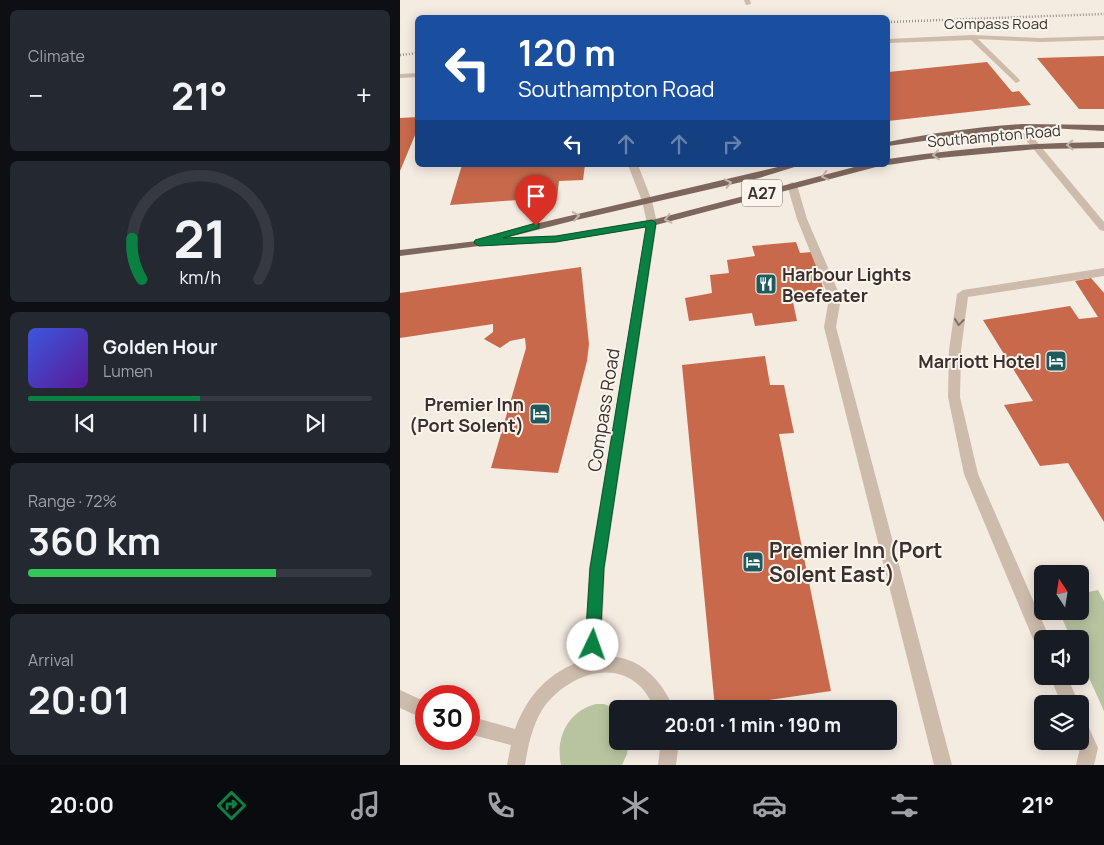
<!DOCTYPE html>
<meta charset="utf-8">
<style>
body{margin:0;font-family:Manrope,sans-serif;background:#242831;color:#f1f3f6;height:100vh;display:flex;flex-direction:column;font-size:19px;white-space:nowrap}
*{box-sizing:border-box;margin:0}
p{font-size:16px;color:#9ea1a6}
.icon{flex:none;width:28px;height:28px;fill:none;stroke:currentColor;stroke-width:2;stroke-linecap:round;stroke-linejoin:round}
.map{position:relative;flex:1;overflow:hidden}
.details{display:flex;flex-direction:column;gap:10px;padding:10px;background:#0d0f14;width:400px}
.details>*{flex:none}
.top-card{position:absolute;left:15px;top:15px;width:475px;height:152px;border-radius:8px;box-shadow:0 2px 12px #0003;background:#1a4fa0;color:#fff;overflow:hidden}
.needle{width:32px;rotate:348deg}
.controls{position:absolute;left:634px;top:565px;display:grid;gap:10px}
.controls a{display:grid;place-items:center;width:55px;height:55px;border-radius:8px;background:#171b24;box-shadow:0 2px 12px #0003;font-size:25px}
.speed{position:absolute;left:15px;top:685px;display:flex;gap:10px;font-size:25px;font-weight:700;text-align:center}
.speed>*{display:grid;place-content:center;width:65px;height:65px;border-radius:50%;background:#171b24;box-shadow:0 2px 12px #0003;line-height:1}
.speed .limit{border:8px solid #d22;background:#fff;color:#111}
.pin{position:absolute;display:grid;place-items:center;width:42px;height:42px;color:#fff;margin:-51px -21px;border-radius:50% 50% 50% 0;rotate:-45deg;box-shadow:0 0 5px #0007}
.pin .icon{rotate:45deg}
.me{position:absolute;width:55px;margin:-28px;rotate:3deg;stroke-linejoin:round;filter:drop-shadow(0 0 4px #0008)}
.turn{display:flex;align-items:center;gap:18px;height:105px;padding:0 20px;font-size:22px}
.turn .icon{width:65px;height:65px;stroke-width:2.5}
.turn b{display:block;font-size:35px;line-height:42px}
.lanes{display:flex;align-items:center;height:48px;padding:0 20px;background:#0003;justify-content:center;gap:25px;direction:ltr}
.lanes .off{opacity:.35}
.big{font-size:38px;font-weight:700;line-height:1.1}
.details .widget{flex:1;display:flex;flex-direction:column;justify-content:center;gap:8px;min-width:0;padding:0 18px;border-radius:8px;background:#242831}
.details .dial{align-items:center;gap:0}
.dial svg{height:130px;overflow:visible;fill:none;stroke:#363941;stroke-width:7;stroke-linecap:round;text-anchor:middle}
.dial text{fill:#f1f3f6;stroke:none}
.song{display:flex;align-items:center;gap:15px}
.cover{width:60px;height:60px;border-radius:8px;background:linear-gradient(135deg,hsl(230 70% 55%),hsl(270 70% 35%))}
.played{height:5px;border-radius:2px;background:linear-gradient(90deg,#0b8043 50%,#363941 50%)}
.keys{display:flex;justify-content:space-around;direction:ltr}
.heat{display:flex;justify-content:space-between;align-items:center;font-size:28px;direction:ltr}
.charge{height:8px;border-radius:4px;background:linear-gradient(90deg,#34c759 72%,#363941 0)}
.trip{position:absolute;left:209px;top:700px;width:288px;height:50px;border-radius:8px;background:#171b24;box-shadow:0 2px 12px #0003;font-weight:700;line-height:50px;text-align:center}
.dock{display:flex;height:80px;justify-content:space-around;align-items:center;background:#090b0e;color:#9ea1a6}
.dock .icon{width:35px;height:35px}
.dock .active{color:#0b8043}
.dock b{font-size:22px;color:#f1f3f6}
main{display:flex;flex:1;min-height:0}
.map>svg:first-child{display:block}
.green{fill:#b8c4a0}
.building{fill:#c8694b}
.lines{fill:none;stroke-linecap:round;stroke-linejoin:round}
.minor{fill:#cdbbac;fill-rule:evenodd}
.major{fill:#7d675c;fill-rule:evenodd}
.rail{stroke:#3b302b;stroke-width:2.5;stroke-dasharray:0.5 2.5;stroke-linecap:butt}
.oneway{stroke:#c2b5ac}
.oneway2{stroke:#7d6f65}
.route{fill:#0b8043;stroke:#07532c}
.labels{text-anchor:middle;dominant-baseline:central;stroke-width:4;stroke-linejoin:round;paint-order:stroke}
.far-street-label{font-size:15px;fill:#3b302b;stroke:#fbf5ee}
.shield{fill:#fbf5ee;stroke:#756b66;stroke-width:1}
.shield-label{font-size:16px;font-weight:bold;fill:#3b302b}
.poi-label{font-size:18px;font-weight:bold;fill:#3b302b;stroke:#fbf5ee;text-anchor:end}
.street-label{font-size:18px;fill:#3b302b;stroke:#fbf5ee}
.near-poi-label{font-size:21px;font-weight:bold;fill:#3b302b;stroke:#fbf5ee;text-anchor:start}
</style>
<main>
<section class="details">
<div class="widget"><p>Climate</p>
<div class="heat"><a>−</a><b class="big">21°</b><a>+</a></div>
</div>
<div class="widget dial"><svg viewBox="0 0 100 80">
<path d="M14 69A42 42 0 1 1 86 69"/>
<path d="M14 69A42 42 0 0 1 8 44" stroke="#0b8043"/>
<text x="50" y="56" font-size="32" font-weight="700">21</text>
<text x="50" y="72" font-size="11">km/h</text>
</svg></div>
<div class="widget">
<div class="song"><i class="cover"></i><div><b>Golden Hour</b><p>Lumen</p></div></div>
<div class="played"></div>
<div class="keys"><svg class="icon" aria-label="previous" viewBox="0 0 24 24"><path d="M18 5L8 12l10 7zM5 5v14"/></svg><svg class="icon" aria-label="pause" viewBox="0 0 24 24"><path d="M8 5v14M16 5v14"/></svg><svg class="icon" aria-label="next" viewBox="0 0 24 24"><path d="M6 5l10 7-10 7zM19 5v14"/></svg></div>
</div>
<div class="widget"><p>Range · 72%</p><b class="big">360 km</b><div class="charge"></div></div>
<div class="widget"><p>Arrival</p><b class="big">20:01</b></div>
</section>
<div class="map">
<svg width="704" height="765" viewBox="0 0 704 765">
<rect width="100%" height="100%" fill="#f4ebe1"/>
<path class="green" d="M698 590 704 601V711L680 658V639H671L659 611H680V594Z
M196 704H204L217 710 218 741H229L227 754 222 765H161C155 738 168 711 196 704Z"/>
<path class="building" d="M704 56V109H679L637 58Z
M587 62 612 92 619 91 631 105 488 121V72Z
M18 117V128L0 171V118Z
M62 165H185L183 180 159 181 157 197 50 205Z
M396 242 400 253 412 252 425 294 392 297 397 321 355 326 352 313 289 321 285 298 312 293 310 275 329 273 327 260 355 256 352 246Z
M181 267 189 344 187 361 158 473 91 468 126 348 125 338 110 341 100 348 84 339 93 332V324L0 338V293Z
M691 278 704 293V522L668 463 640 466 604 405 633 401 583 320 670 306 679 319 698 317 675 281Z
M365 356 370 385H384L394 433 379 434 431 691 315 708 282 365Z"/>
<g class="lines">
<path class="minor" d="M344 0H350L351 4 346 5Z
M572 35 640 38 704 36V40L640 42 578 39 619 79 620 81 616 83 571 40 488 43V39Z
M18 73V77L0 78V74Z
M618 131 632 136 704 222V231L700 230 626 140 617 137 532 141 528 138 532 135Z
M228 165H238L252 201 257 223 205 568 201 657C236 653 261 678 274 709H255C250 699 244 688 235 682 204 659 160 682 142 710 132 727 128 746 125 765H107L111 745 69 734V716L115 729C128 694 149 672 184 660L189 568 247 223 242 201Z
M392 182 397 185 407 219 441 298 436 327 552 765H534L424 327 429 298 397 219 387 185Z
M704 268V276L568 297 561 350 560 397 578 474 650 639H642V648L636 646 564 474 548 397 549 350 557 294 563 290Z
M650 676H667L679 704H661Z
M0 690 26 702V720L0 708Z
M680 718 686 721 698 748 694 765H676L680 748 677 741H680Z
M261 741H279L276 765H258Z"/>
<path class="major" d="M622 124 704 125V131L649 128 595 131 488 146V142C532 133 577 127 622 124Z
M704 142V148L637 149 528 159 488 165V159C559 148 632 143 704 142Z
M386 165H401L359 178 172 221 105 238 157 236 252 220 462 165H478L476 167 252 226 157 242 79 246 0 256V250L94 239V235L135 224Z"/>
<path class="rail" d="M488 22 704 14
M0 55 18 53"/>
</g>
<defs><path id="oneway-chevron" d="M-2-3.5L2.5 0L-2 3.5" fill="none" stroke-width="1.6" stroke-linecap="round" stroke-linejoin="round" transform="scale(1.25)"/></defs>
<g class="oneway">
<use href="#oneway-chevron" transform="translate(670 145) rotate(179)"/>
<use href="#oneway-chevron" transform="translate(536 155) rotate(175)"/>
<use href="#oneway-chevron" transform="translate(425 176) rotate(166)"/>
<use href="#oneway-chevron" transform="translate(328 183) rotate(-13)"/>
<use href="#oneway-chevron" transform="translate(176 216) rotate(-10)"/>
<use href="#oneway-chevron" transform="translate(268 219) rotate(166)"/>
</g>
<use class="oneway2" href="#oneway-chevron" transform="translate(559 322) rotate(97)"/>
<path class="route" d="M252 220 256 223 204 568 200 645 198 651 193 653 187 651 185 645 190 568 246 227 156 242 79 246 74 243 75 240 136 223H139V228L103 238 156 236Z"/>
<defs>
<g id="restaurant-square" transform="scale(1.125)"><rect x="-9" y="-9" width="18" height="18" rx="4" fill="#1f5a5e" stroke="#fbf5ee"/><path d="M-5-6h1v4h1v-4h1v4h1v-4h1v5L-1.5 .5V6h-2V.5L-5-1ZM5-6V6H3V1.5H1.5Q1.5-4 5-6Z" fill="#fff"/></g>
<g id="hotel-square" transform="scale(1.125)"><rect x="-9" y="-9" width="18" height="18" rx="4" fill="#1f5a5e" stroke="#fbf5ee"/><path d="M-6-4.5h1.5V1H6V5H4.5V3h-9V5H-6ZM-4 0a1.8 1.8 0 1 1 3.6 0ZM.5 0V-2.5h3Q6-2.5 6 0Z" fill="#fff"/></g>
</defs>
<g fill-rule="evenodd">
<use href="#restaurant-square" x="366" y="284"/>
<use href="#hotel-square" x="656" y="361"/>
<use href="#hotel-square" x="140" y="414"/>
<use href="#hotel-square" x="353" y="562"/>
</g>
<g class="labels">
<g class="far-street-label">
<text x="596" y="23">Compass Road</text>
<text transform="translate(594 136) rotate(-5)">Southampton Road</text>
</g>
<rect class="shield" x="342" y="179.5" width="40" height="27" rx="4"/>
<g class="shield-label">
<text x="362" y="193">A27</text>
</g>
<g class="poi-label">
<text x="382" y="274" text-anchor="start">Harbour Lights<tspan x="382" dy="21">Beefeater</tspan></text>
<text x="640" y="361">Marriott Hotel</text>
<text x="124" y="404">Premier Inn<tspan x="124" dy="21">(Port Solent)</tspan></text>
</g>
<g class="street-label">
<text transform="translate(203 410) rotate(-81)">Compass Road</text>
</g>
<g class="near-poi-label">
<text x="369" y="550">Premier Inn (Port<tspan x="369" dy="24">Solent East)</tspan></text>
</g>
</g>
</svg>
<div class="controls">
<a><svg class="needle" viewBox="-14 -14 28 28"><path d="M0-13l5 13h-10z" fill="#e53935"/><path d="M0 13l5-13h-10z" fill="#9ea1a6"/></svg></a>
<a><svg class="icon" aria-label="sound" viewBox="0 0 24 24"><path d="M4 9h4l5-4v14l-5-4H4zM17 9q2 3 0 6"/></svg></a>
<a><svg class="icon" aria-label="layers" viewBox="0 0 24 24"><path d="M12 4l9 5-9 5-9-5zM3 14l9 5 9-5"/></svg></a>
</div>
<div class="speed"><div class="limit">30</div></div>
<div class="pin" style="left:136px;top:226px;background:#d93025"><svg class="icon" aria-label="arrive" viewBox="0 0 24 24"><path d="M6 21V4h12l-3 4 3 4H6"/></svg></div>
<svg class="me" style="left:193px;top:645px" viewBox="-20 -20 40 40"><circle r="19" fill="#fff"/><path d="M0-13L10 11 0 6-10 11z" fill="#0b8043"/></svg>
<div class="trip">20:01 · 1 min · 190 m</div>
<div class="top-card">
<div class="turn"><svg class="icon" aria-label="left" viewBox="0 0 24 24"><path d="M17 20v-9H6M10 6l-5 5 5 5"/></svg><div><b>120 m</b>Southampton Road</div></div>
<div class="lanes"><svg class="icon" aria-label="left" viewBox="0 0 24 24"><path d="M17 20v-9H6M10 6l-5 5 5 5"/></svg><svg class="icon off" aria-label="ahead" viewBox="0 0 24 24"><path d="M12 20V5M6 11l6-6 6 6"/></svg><svg class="icon off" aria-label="ahead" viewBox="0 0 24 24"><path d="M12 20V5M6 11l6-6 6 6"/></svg><svg class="icon off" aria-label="right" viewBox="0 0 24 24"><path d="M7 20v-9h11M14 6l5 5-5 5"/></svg></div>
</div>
</div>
</main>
<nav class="dock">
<b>20:00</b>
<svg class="icon active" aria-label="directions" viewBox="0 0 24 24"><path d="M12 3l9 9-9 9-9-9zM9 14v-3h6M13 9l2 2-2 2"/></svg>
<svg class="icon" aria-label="music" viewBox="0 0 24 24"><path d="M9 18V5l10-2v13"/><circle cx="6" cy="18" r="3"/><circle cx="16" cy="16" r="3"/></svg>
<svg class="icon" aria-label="phone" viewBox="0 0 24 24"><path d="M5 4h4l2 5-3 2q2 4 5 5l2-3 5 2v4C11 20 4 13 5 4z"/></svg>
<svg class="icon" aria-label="climate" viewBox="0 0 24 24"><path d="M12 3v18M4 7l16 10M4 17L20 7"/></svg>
<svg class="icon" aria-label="car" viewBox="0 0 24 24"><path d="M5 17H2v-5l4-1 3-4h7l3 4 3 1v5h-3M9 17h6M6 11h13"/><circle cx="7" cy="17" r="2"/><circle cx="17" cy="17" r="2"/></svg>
<svg class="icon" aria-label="filters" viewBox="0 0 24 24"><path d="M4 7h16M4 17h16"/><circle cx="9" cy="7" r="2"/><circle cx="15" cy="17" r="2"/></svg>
<b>21°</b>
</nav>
